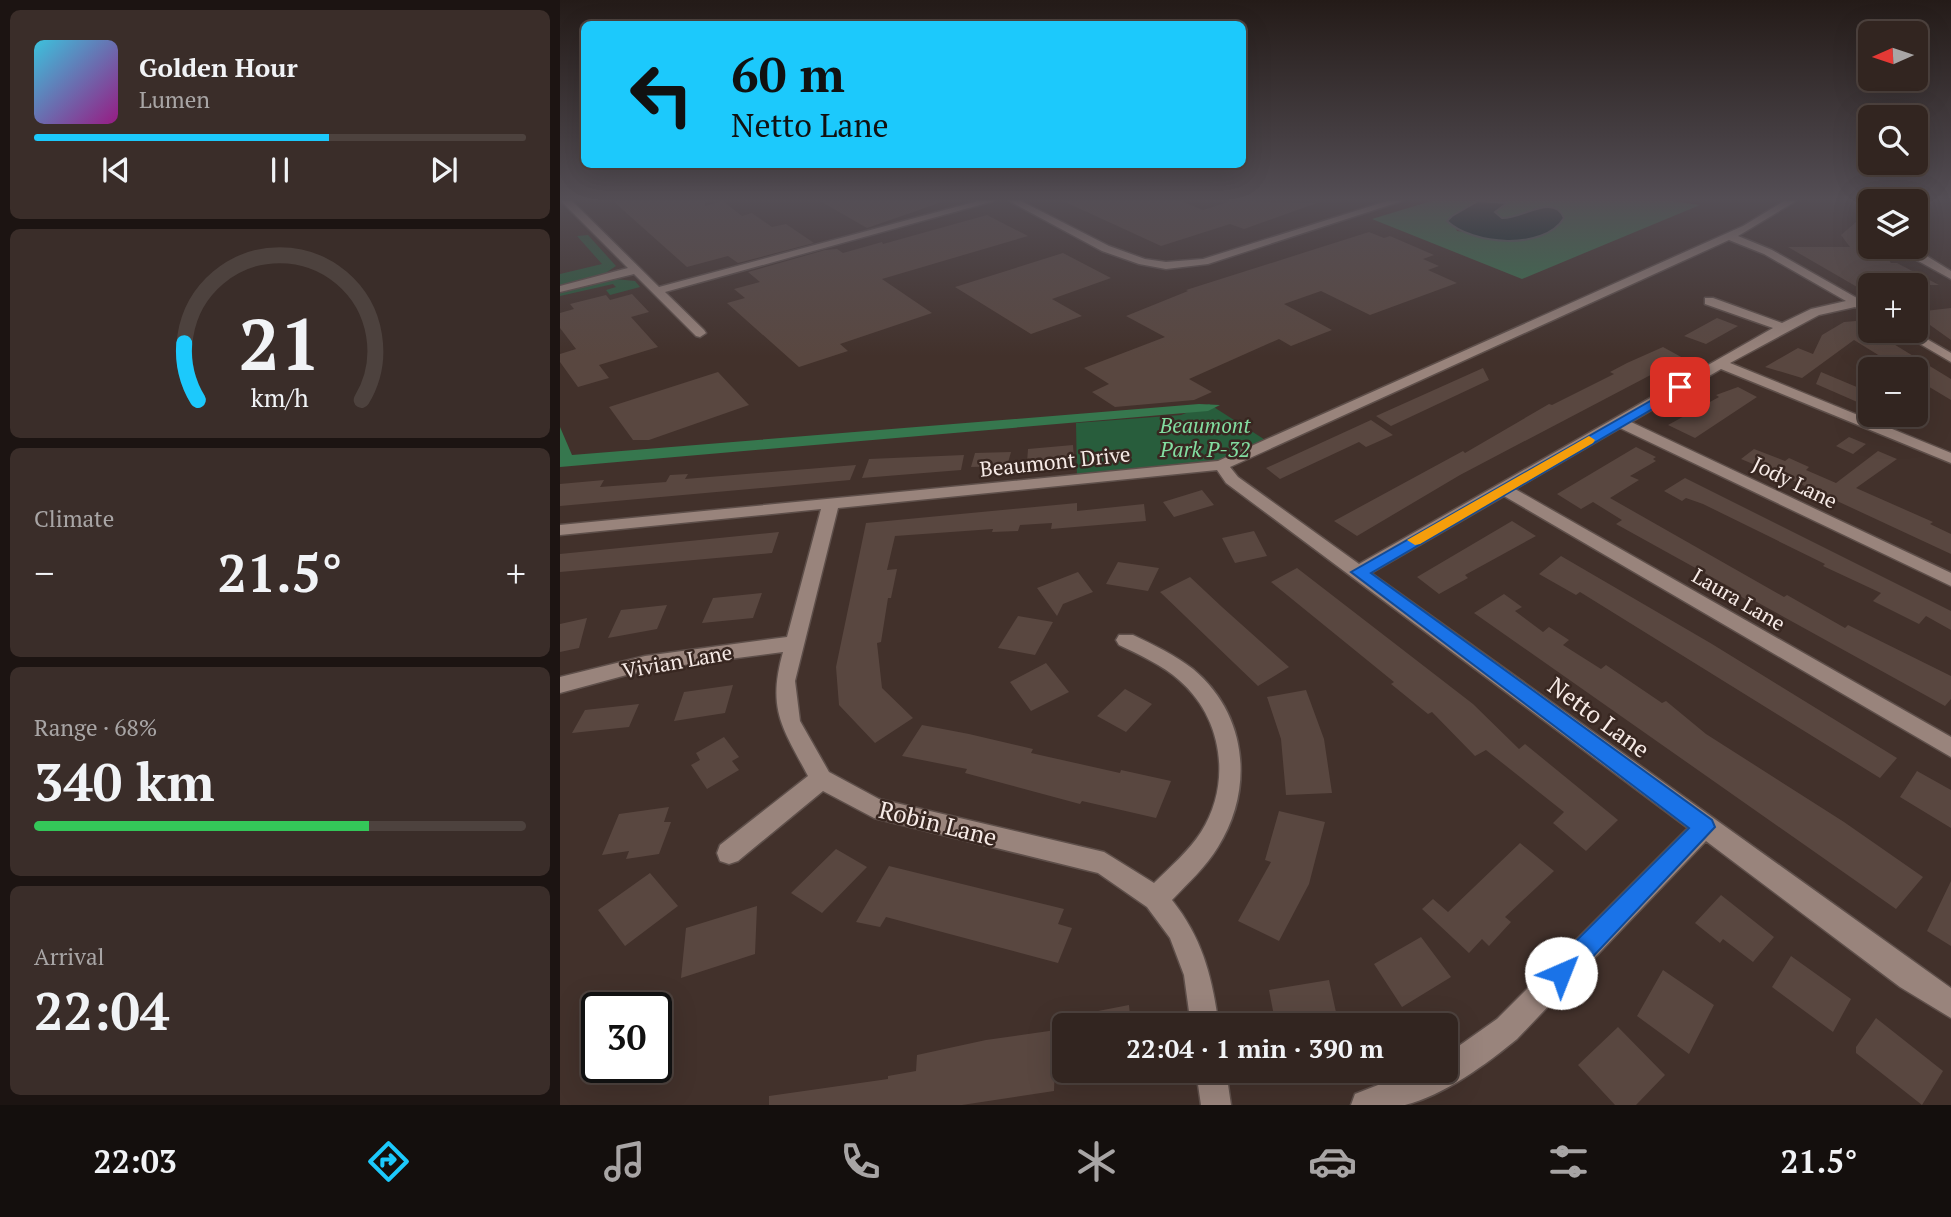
<!DOCTYPE html>
<meta charset="utf-8">
<style>
body{margin:0;font-family:"PT Serif",serif;background:#3a2d29;color:#f1f3f6;height:100vh;display:flex;flex-direction:column;font-size:26px;white-space:nowrap}
*{box-sizing:border-box;margin:0}
p{font-size:23px;color:#a8a5a5}
.icon{flex:none;width:38px;height:38px;fill:none;stroke:currentColor;stroke-width:2;stroke-linecap:round;stroke-linejoin:round}
.map{position:relative;flex:1;overflow:hidden}
.panel{display:flex;flex-direction:column;gap:10px;padding:10px;background:#1c1412;width:560px}
.panel>*{flex:none}
.banner{position:absolute;left:21px;top:21px;width:665px;height:147px;border-radius:10px;box-shadow:0 7px 28px #0002,0 0 0 2px #4d423e;background:#1cc9fc;color:#111;overflow:hidden}
.needle{width:46px;rotate:267deg}
.buttons{position:absolute;left:1298px;top:21px;display:grid;gap:14px}
.buttons a{display:grid;place-items:center;width:70px;height:70px;border-radius:10px;background:#322520;box-shadow:0 7px 28px #0002,0 0 0 2px #4d423e;font-size:35px}
.speed{position:absolute;left:21px;top:992px;display:flex;gap:14px;font-size:35px;font-weight:700;text-align:center}
.speed>*{display:grid;place-content:center;width:91px;height:91px;border-radius:50%;background:#322520;box-shadow:0 7px 28px #0002,0 0 0 2px #4d423e;line-height:1}
.speed .limit{border:4px solid #111;border-radius:10px;background:#fff;color:#111}
.pin{position:absolute;display:grid;place-items:center;width:60px;height:60px;color:#fff;margin:-30px;border-radius:14px;box-shadow:0 4px 10px #0006}
.me{position:absolute;width:77px;margin:-38px;rotate:44deg;stroke-linejoin:round;filter:drop-shadow(0 0 5px #0008)}
.turn{display:flex;align-items:center;gap:24px;height:147px;padding:0 35px;font-size:32px}
.turn .icon{width:91px;height:91px;stroke-width:2.5}
.turn b{display:block;font-size:49px;line-height:60px}
.big{font-size:52px;font-weight:700;line-height:1.1}
.panel .widget{flex:1;display:flex;flex-direction:column;justify-content:center;gap:10px;min-width:0;padding:0 24px;border-radius:10px;background:#3a2d29}
.panel .dial{align-items:center;gap:0}
.dial svg{height:182px;overflow:visible;fill:none;stroke:#4d423e;stroke-width:7;stroke-linecap:round;text-anchor:middle}
.dial text{fill:#f1f3f6;stroke:none}
.song{display:flex;align-items:center;gap:21px}
.cover{width:84px;height:84px;border-radius:10px;background:linear-gradient(135deg,hsl(190 70% 55%),hsl(310 70% 35%))}
.played{height:7px;border-radius:4px;background:linear-gradient(90deg,#1cc9fc 60%,#4d423e 60%)}
.keys{display:flex;justify-content:space-around;direction:ltr}
.heat{display:flex;justify-content:space-between;align-items:center;font-size:38px;direction:ltr}
.charge{height:10px;border-radius:5px;background:linear-gradient(90deg,#34c759 68%,#4d423e 0)}
.trip{position:absolute;left:492px;top:1013px;width:406px;height:70px;border-radius:10px;background:#322520;box-shadow:0 7px 28px #0002,0 0 0 2px #4d423e;font-weight:700;line-height:70px;text-align:center}
.menu{display:flex;height:112px;justify-content:space-around;align-items:center;background:#140f0d;color:#a8a5a5}
.menu .icon{width:49px;height:49px}
.menu .current{color:#1cc9fc}
.menu b{font-size:32px;color:#f1f3f6}
main{display:flex;flex:1;min-height:0}
.map>svg:first-child{display:block}
.green{fill:#285d3c}
.forest{fill:#36774e}
.water{fill:#032427;stroke:#4c5f60;stroke-width:2}
.building{fill:#594740}
.lines{fill:none;stroke-linecap:round;stroke-linejoin:round}
.minor-casing{stroke:#5e4f4a;stroke-width:3}
.minor{fill:#99847c;fill-rule:evenodd}
.route{fill:#1a73e8;stroke:#114b97;stroke-width:2}
.slow{fill:#f59e0b}
.labels{text-anchor:middle;dominant-baseline:central;stroke-width:5;stroke-linejoin:round;paint-order:stroke}
.park-label{font-size:21px;font-style:italic;fill:#82dda0;stroke:#382721}
.street-label{font-size:21px;fill:#f6eae6;stroke:#382721}
.near-street-label{font-size:24px;fill:#f6eae6;stroke:#382721}
</style>
<main>
<section class="panel">
<div class="widget">
<div class="song"><i class="cover"></i><div><b>Golden Hour</b><p>Lumen</p></div></div>
<div class="played"></div>
<div class="keys"><svg class="icon" aria-label="previous" viewBox="0 0 24 24"><path d="M18 5L8 12l10 7zM5 5v14"/></svg><svg class="icon" aria-label="pause" viewBox="0 0 24 24"><path d="M8 5v14M16 5v14"/></svg><svg class="icon" aria-label="next" viewBox="0 0 24 24"><path d="M6 5l10 7-10 7zM19 5v14"/></svg></div>
</div>
<div class="widget dial"><svg viewBox="0 0 100 80">
<path d="M14 69A42 42 0 1 1 86 69"/>
<path d="M14 69A42 42 0 0 1 8 44" stroke="#1cc9fc"/>
<text x="50" y="56" font-size="32" font-weight="700">21</text>
<text x="50" y="72" font-size="11">km/h</text>
</svg></div>
<div class="widget"><p>Climate</p>
<div class="heat"><a>−</a><b class="big">21.5°</b><a>+</a></div>
</div>
<div class="widget"><p>Range · 68%</p><b class="big">340 km</b><div class="charge"></div></div>
<div class="widget"><p>Arrival</p><b class="big">22:04</b></div>
</section>
<div class="map">
<svg width="1391" height="1105" viewBox="0 0 1391 1105">
<rect width="100%" height="100%" fill="#42312b"/>
<path class="green" d="M28 235 56 266 44 274 0 286V274L42 264 17 236Z
M55 279 75 281 80 287 50 295 46 290 56 287 53 284 0 296V293Z
M649 404 710 443 661 465 517 479 516 423 621 415Z"/>
<path class="forest" d="M871 201H918L892 216 897 231 966 239 1001 223 994 207C975 206 961 219 942 218L935 211 947 203 943 201H1112L1140 205 962 279 812 219Z
M639 404 660 405 648 411 0 467V427L12 455Z"/>
<path class="water" d="M918 201 947 203 935 212 942 218C961 219 994 193 1004 218 984 251 912 245 887 221L892 216Z"/>
<path class="building" d="M53 201H145V206L163 201 182 216 192 213 212 227 226 224 254 243 178 263 168 256 127 267Z
M260 201H381L382 202 307 228Z
M503 201H621L643 210 671 201 757 203 684 229 670 224 601 246Z
M1311 209V247H1320L1331 263H1337L1379 285H1311V295L1228 247H1290L1281 235Z
M427 215 468 236 322 279 372 313 280 344 288 351 239 367 167 303 185 298 174 289 200 282 188 272 265 250 277 249 283 253 322 242 323 244Z
M809 232 824 238 830 236 874 255 863 259 879 266 868 270 897 283 810 315 761 291 724 304 772 330 731 346 719 339 629 379 652 392 634 400 555 407 532 392 549 384 524 368 605 337 566 316 628 291 626 290Z
M503 253 551 278 492 299 522 316 471 334 395 287Z
M72 294 89 312 71 317 98 347 39 365 49 378 18 387 0 362V354L16 349 0 328V313L14 309 10 304 46 295 50 300Z
M1391 308V340L1370 325 1356 321V312Z
M1157 318 1178 326 1146 344 1124 336Z
M1296 321 1391 379V400L1356 379V369H1341L1294 340 1242 378 1205 367 1238 348 1253 354 1262 335 1284 322Z
M1103 347 1123 358 900 475 797 536 774 521 903 451 905 453 989 404 992 405 1054 374 1050 372 1067 363Z
M923 368 929 380 831 426 816 416Z
M158 372 189 405 89 440H73L49 407Z
M1261 372 1311 393V408L1256 384Z
M1178 387 1197 397 1135 438 1108 425 1159 397 1156 395Z
M811 420 833 435 806 447 799 442 720 479 706 468Z
M1289 437 1306 444 1293 454 1276 446Z
M513 445 514 459 467 463 468 449Z
M1076 447 1096 457 1093 459 1096 461 1070 476 1079 480 1050 498 1224 597 1227 595 1285 628 1288 625 1391 676V699L1385 706 1195 601 1193 603 1174 593 1177 591 1056 524 1062 520 1033 502 1021 509 997 494Z
M1194 449 1225 461 1229 458 1249 467 1246 470 1276 483 1318 451 1337 459 1296 488 1373 522 1370 524 1391 534V554L1234 481 1181 459Z
M451 452 447 466 411 467 415 453Z
M404 455 401 470 302 478 309 459Z
M296 465 290 480 0 506V484L44 480 40 487 106 482 110 475 128 474 125 479Z
M1125 478 1391 611V630L1366 616 1359 624 1313 601 1321 593 1263 566 1265 564 1143 504 1126 498 1122 501 1104 491Z
M642 490 654 505 614 517 603 502Z
M517 503V511L584 504 586 521 491 529 492 523 460 525 458 531 432 532 433 529 335 536 327 570 337 569 331 598H328L321 642 317 643 322 688 353 718 315 743 279 705 276 667 306 523Z
M952 521 976 536 905 575 908 578 879 594 857 577Z
M694 531 707 556 675 563 662 538Z
M219 532 212 553 0 572V554Z
M1001 556 1152 644 1337 758 1320 778 1020 592 1016 595 979 574Z
M558 562 599 568 588 591 546 584Z
M737 568 913 704 959 749 965 744 1058 820 1026 851 993 823 1004 812 926 750 915 756 872 712 868 714 831 684 834 682 711 582Z
M518 572 533 592 503 604 497 616 477 588Z
M630 577 662 607 729 667 698 686 600 592Z
M202 593 193 618 142 623 153 598Z
M944 594 962 607 955 611 983 632 989 627 1009 640 1003 645 1041 669 1046 665 1102 703 1106 701 1146 734 1284 822 1363 877 1336 909 914 613Z
M107 605 97 629 48 638 61 610Z
M458 616 493 622 475 655 438 648Z
M27 618 19 648 0 652V624Z
M486 663 509 692 471 711 450 682Z
M173 685 165 713 114 721 124 692Z
M565 689 592 704 566 732 537 716Z
M746 690 764 739 772 793 726 795 721 739 707 697Z
M79 704 69 727 12 733 25 710Z
M362 725 409 734 473 749 471 753 560 773 561 770 611 781 596 818 522 801 520 804 405 773 407 769 342 756Z
M164 737 179 757 172 761 179 770 147 789 131 765 140 760 136 753Z
M1357 771 1391 790V828L1340 797Z
M109 807 104 822H111L99 854 66 859 69 851 42 855 59 814Z
M719 811 765 822 749 884 719 941 678 921 711 862 705 860Z
M960 843 994 871 945 917 951 922 929 946 922 939 909 953 862 909 873 899 888 912Z
M276 849 307 867 262 913 231 893Z
M329 866 504 909 498 924 512 928 498 963 326 917 320 927 296 922Z
M90 873 118 906 65 946 38 910Z
M1391 881V946L1367 931Z
M1161 895 1214 937 1193 962 1163 939 1160 943 1135 923Z
M197 906 195 954 121 978 126 928Z
M861 937 891 977 842 1007 814 964Z
M1231 956 1291 999 1273 1032 1212 987Z
M1103 970 1154 1005 1129 1054 1077 1016Z
M769 980 779 1026H716L709 990Z
M569 1005 571 1026H503L502 1018Z
M1316 1018 1383 1071 1362 1105 1296 1053V1047Z
M1058 1027 1105 1075 1076 1105H1055L1018 1065Z
M496 1030 494 1091 402 1105H209V1096L328 1079V1076L356 1071 357 1055 426 1040Z"/>
<g class="lines">
<g class="minor-casing">
<path id="minor" d="M1 201H12L99 287 418 201H434L105 292 144 330 146 333 140 337 136 336 74 274 0 292V286L68 268Z
M449 201H461L549 246 585 259 606 262 643 259 827 201H842L648 264 606 269 579 264 542 251Z
M1224 201H1236L1178 236 1212 250 1311 306V315L1295 307 1259 315 1170 363 1391 453V463L1161 369 1071 422 1391 573V586L1060 428 955 489 1391 737V757L944 496 811 573 1391 988V1018L1340 987 1146 841 957 1039C928 1063 883 1096 845 1105 829 1105 808 1105 791 1105L795 1094 854 1071H886V1055L937 1019 1128 828 666 483 657 470 278 508 235 681 240 721 269 772 319 799 544 852 594 883C610 867 629 851 641 832 672 783 663 718 619 680 602 665 580 655 559 645L556 640 559 635H573C594 645 615 655 633 669 688 715 694 789 658 847 646 867 628 883 612 900 643 939 652 977 659 1026H631L624 975 610 938 587 907 538 873 314 818 263 791 178 861 169 864 160 861 157 853 160 845 248 776C222 727 207 709 223 652L85 670 0 693V677L85 656 227 637 261 509 0 535V525L658 461 1183 226ZM1169 240 1204 254 1286 301 1251 309 1222 323 1153 298H1145V304L1213 328 799 564 678 477 670 467Z
M1342 247H1352L1391 271V279L1342 252Z
M1338 331H1353L1391 353V362Z
M636 1071H666L671 1105H641Z"/>
</g>
<use href="#minor" class="minor"/>
</g>
<linearGradient id="sky" x2="0" y2="1"><stop stop-color="#241b18"/><stop offset="0.56" stop-color="#544e55"/><stop offset="1" stop-color="#544e55" stop-opacity="0"/></linearGradient>
<rect width="1391" height="356" fill="url(#sky)"/>
<path class="route" d="M1120 384 1127 387 1125 390 811 573 1152 820 1155 827 1010 981 1001 985 993 981 989 973 993 964 1129 828 791 572Z"/>
<path class="slow" d="M1029 436 1035 440 1033 443 860 544 855 545 847 540Z"/>
<g class="labels">
<g class="park-label">
<text x="645" y="425">Beaumont<tspan x="645" dy="24">Park P-32</tspan></text>
</g>
<g class="street-label">
<text transform="translate(495 461) rotate(-6)">Beaumont Drive</text>
<text transform="translate(1235 482) rotate(26)">Jody Lane</text>
<text transform="translate(1179 599) rotate(30)">Laura Lane</text>
<text transform="translate(117 661) rotate(-10)">Vivian Lane</text>
</g>
<g class="near-street-label">
<text transform="translate(1039 717) rotate(36)">Netto Lane</text>
<text transform="translate(378 823) rotate(14)">Robin Lane</text>
</g>
</g>
</svg>
<div class="buttons">
<a><svg class="needle" viewBox="-14 -14 28 28"><path d="M0-13l5 13h-10z" fill="#e53935"/><path d="M0 13l5-13h-10z" fill="#a8a5a5"/></svg></a>
<a><svg class="icon" aria-label="search" viewBox="0 0 24 24"><circle cx="10" cy="10" r="6"/><path d="M15 15l6 6"/></svg></a>
<a><svg class="icon" aria-label="layers" viewBox="0 0 24 24"><path d="M12 4l9 5-9 5-9-5zM3 14l9 5 9-5"/></svg></a>
<a>+</a>
<a>−</a>
</div>
<div class="speed"><div class="limit">30</div></div>
<div class="pin" style="left:1120px;top:387px;background:#d93025"><svg class="icon" aria-label="arrive" viewBox="0 0 24 24"><path d="M6 21V4h12l-3 4 3 4H6"/></svg></div>
<svg class="me" style="left:1001px;top:973px" viewBox="-20 -20 40 40"><circle r="19" fill="#fff"/><path d="M0-13L10 11 0 6-10 11z" fill="#1a73e8"/></svg>
<div class="trip">22:04 · 1 min · 390 m</div>
<div class="banner">
<div class="turn"><svg class="icon" aria-label="left" viewBox="0 0 24 24"><path d="M17 20v-9H6M10 6l-5 5 5 5"/></svg><div><b>60 m</b>Netto Lane</div></div>
</div>
</div>
</main>
<nav class="menu">
<b>22:03</b>
<svg class="icon current" aria-label="directions" viewBox="0 0 24 24"><path d="M12 3l9 9-9 9-9-9zM9 14v-3h6M13 9l2 2-2 2"/></svg>
<svg class="icon" aria-label="music" viewBox="0 0 24 24"><path d="M9 18V5l10-2v13"/><circle cx="6" cy="18" r="3"/><circle cx="16" cy="16" r="3"/></svg>
<svg class="icon" aria-label="phone" viewBox="0 0 24 24"><path d="M5 4h4l2 5-3 2q2 4 5 5l2-3 5 2v4C11 20 4 13 5 4z"/></svg>
<svg class="icon" aria-label="climate" viewBox="0 0 24 24"><path d="M12 3v18M4 7l16 10M4 17L20 7"/></svg>
<svg class="icon" aria-label="car" viewBox="0 0 24 24"><path d="M5 17H2v-5l4-1 3-4h7l3 4 3 1v5h-3M9 17h6M6 11h13"/><circle cx="7" cy="17" r="2"/><circle cx="17" cy="17" r="2"/></svg>
<svg class="icon" aria-label="filters" viewBox="0 0 24 24"><path d="M4 7h16M4 17h16"/><circle cx="9" cy="7" r="2"/><circle cx="15" cy="17" r="2"/></svg>
<b>21.5°</b>
</nav>
